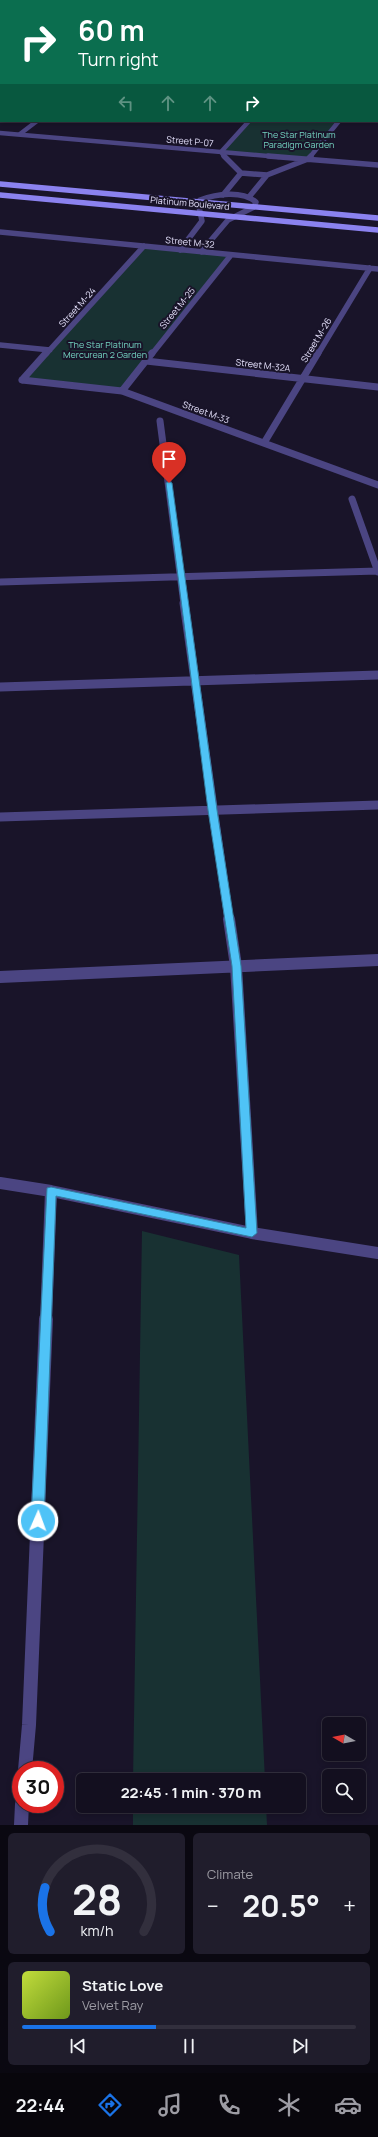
<!DOCTYPE html>
<meta charset="utf-8">
<style>
body{margin:0;font-family:Manrope,sans-serif;background:#201d2c;color:#f1f3f6;height:100vh;display:flex;flex-direction:column;font-size:15px;white-space:nowrap}
*{box-sizing:border-box;margin:0}
p{font-size:13px;color:#9d9ca4}
.icon{flex:none;width:22px;height:22px;fill:none;stroke:currentColor;stroke-width:2;stroke-linecap:round;stroke-linejoin:round}
.map{position:relative;height:1825px;overflow:hidden}
.drawer{display:flex;flex-direction:column;gap:8px;padding:8px;background:#0a0811;flex:1}
.drawer>*{flex:none}
.hud{position:absolute;left:0px;top:0px;width:378px;height:122px;box-shadow:0 2px 6px #0003,0 0 0 1px #322f3d;background:#0b6e4f;color:#fff;overflow:hidden}
.needle{width:26px;rotate:279deg}
.tools{position:absolute;left:322px;top:1717px;display:grid;gap:8px}
.tools a{display:grid;place-items:center;width:44px;height:44px;border-radius:6px;background:#130f1f;box-shadow:0 2px 6px #0003,0 0 0 1px #322f3d;font-size:20px}
.speed{position:absolute;left:12px;top:1761px;display:flex;gap:8px;font-size:20px;font-weight:700;text-align:center}
.speed>*{display:grid;place-content:center;width:52px;height:52px;border-radius:50%;background:#130f1f;box-shadow:0 2px 6px #0003,0 0 0 1px #322f3d;line-height:1}
.speed .limit{border:6px solid #d22;background:#fff;color:#111}
.pin{position:absolute;display:grid;place-items:center;width:34px;height:34px;color:#fff;margin:-41px -17px;border-radius:50% 50% 50% 0;rotate:-45deg;box-shadow:0 0 4px #0007}
.pin .icon{rotate:45deg}
.me{position:absolute;width:44px;margin:-22px;rotate:2deg;stroke-linejoin:round;filter:drop-shadow(0 0 3px #0008)}
.turn{display:flex;align-items:center;gap:14px;height:84px;padding:0 12px;font-size:18px}
.turn .icon{width:52px;height:52px;stroke-width:2.5}
.turn b{display:block;font-size:28px;line-height:34px}
.lanes{display:flex;align-items:center;height:38px;padding:0 12px;background:#0003;justify-content:center;gap:20px;direction:ltr}
.lanes .off{opacity:.35}
.big{font-size:30px;font-weight:700;line-height:1.1}
.drawer .tile{flex:1;display:flex;flex-direction:column;justify-content:center;gap:6px;min-width:0;padding:0 14px;border-radius:6px;background:#201d2c}
.drawer .dial{align-items:center;gap:0}
.dial svg{height:104px;overflow:visible;fill:none;stroke:#322f3d;stroke-width:7;stroke-linecap:round;text-anchor:middle}
.dial text{fill:#f1f3f6;stroke:none}
.song{display:flex;align-items:center;gap:12px}
.cover{width:48px;height:48px;border-radius:6px;background:linear-gradient(135deg,hsl(70 70% 55%),hsl(80 70% 35%))}
.played{height:4px;border-radius:2px;background:linear-gradient(90deg,#1a73e8 40%,#322f3d 40%)}
.keys{display:flex;justify-content:space-around;direction:ltr}
.heat{display:flex;justify-content:space-between;align-items:center;font-size:22px;direction:ltr}
.drawer .tiles{flex:1;display:grid;gap:8px;grid-template-columns:1fr 1fr}
.tile:last-child{grid-column:span 2}
.trip{position:absolute;left:76px;top:1773px;width:230px;height:40px;border-radius:6px;background:#130f1f;box-shadow:0 2px 6px #0003,0 0 0 1px #322f3d;font-weight:700;line-height:40px;text-align:center}
.tabs{display:flex;height:64px;justify-content:space-around;align-items:center;background:#08060c;color:#9d9ca4}
.tabs .icon{width:28px;height:28px}
.tabs .current{color:#1a73e8}
.tabs b{font-size:18px;color:#f1f3f6}
.map>svg:first-child{display:block}
.green{fill:#183132}
.lines{fill:none;stroke-linecap:round;stroke-linejoin:round}
.street-far5{stroke:#4b4582;stroke-width:4.5}
.street-far4{stroke:#4b4582;stroke-width:5.5}
.street-far3{stroke:#4b4582;stroke-width:7}
.street-far2{stroke:#4b4582;stroke-width:9}
.street-far1{stroke:#4b4582;stroke-width:12}
.street{stroke:#4b4582;stroke-width:14}
.secondary{stroke:#8b82ef;stroke-width:5.5}
.route{fill:#4fc3f7;stroke:#337fa1}
.labels{text-anchor:middle;dominant-baseline:central;stroke-width:4;stroke-linejoin:round;paint-order:stroke}
.far-park-label{font-size:9px;fill:#73d3c0;stroke:#191429}
.far-street-label{font-size:9px;fill:#e4e0fb;stroke:#191429}
</style>
<div class="map">
<svg width="378" height="1825" viewBox="0 0 378 1825">
<rect width="100%" height="100%" fill="#191429"/>
<path class="green" d="M249 121H339L308 159 221 152Z
M144 246 231 255 122 391 22 380Z
M142 1231 239 1255 265 1780H133Z
M133 1806H266L267 1825H133Z"/>
<g class="lines">
<path class="street-far5" d="M122 0 137 1
M0 133 279 157
M20 134 37 121
M225 157 221 152 249 121
M310 157 339 121"/>
<path class="street-far4" d="M268 156 378 165
M241 173 267 175
M223 195 241 173 224 156
M249 197 267 175 308 159 311 156
M0 232 378 269
M180 250 202 221 198 202 200 200C216 194 242 190 256 202L254 207 228 220 201 252
M0 345 50 350
M46 354 144 246
M152 354 231 255
M318 354 370 268"/>
<path class="street-far3" d="M146 361 378 387
M22 380 122 391 378 485
M22 380 46 353
M122 391 152 353
M160 421 184 604
M264 443 318 353
M352 499 378 572
M0 582 378 571"/>
<path class="street-far2" d="M184 603 229 920
M0 687 378 675
M0 817 378 805"/>
<path class="street-far1" d="M229 919 236 966 252 1233
M0 977 378 960
M0 1183 51 1191 252 1233 378 1253
M46 1320 51 1191"/>
<path class="street" d="M25 1770 29 1725 46 1319
M21 1825 22 1804"/>
<path class="secondary" d="M0 184 378 218
M0 195 378 230"/>
</g>
<path class="route" d="M169 481 172 483 217 810 241 966 257 1233 252 1237 56 1196 44 1521 42 1525 38 1527 33 1525 31 1521 47 1188 51 1187 246 1228 232 966 208 810 166 483Z"/>
<g class="labels">
<g class="far-park-label">
<text x="299" y="134">The Star Platinum<tspan x="299" dy="10">Paradigm Garden</tspan></text>
<text x="105" y="344">The Star Platinum<tspan x="105" dy="10">Mercurean 2 Garden</tspan></text>
</g>
<g class="far-street-label">
<text transform="translate(190 141) rotate(5)">Street P-07</text>
<text transform="translate(190 203) rotate(5)">Platinum Boulevard</text>
<text transform="translate(190 242) rotate(6)">Street M-32</text>
<text transform="translate(77 307) rotate(-48)">Street M-24</text>
<text transform="translate(177 308) rotate(-51)">Street M-25</text>
<text transform="translate(316 340) rotate(-59)">Street M-26</text>
<text transform="translate(263 365) rotate(7)">Street M-32A</text>
<text transform="translate(206 412) rotate(20)">Street M-33</text>
</g>
</g>
</svg>
<div class="tools">
<a><svg class="needle" viewBox="-14 -14 28 28"><path d="M0-13l5 13h-10z" fill="#e53935"/><path d="M0 13l5-13h-10z" fill="#9d9ca4"/></svg></a>
<a><svg class="icon" aria-label="search" viewBox="0 0 24 24"><circle cx="10" cy="10" r="6"/><path d="M15 15l6 6"/></svg></a>
</div>
<div class="speed"><div class="limit">30</div></div>
<div class="pin" style="left:169px;top:483px;background:#d93025"><svg class="icon" aria-label="arrive" viewBox="0 0 24 24"><path d="M6 21V4h12l-3 4 3 4H6"/></svg></div>
<svg class="me" style="left:38px;top:1521px" viewBox="-20 -20 40 40"><circle r="17" fill="#4fc3f7" stroke="#fff" stroke-width="3"/><path d="M0-11L8 9 0 5-8 9z" fill="#fff"/></svg>
<div class="trip">22:45 · 1 min · 370 m</div>
<div class="hud">
<div class="turn"><svg class="icon" aria-label="right" viewBox="0 0 24 24"><path d="M7 20v-9h11M14 6l5 5-5 5"/></svg><div><b>60 m</b>Turn right</div></div>
<div class="lanes"><svg class="icon off" aria-label="left" viewBox="0 0 24 24"><path d="M17 20v-9H6M10 6l-5 5 5 5"/></svg><svg class="icon off" aria-label="ahead" viewBox="0 0 24 24"><path d="M12 20V5M6 11l6-6 6 6"/></svg><svg class="icon off" aria-label="ahead" viewBox="0 0 24 24"><path d="M12 20V5M6 11l6-6 6 6"/></svg><svg class="icon" aria-label="right" viewBox="0 0 24 24"><path d="M7 20v-9h11M14 6l5 5-5 5"/></svg></div>
</div>
</div>
<section class="drawer">
<div class="tiles">
<div class="tile dial"><svg viewBox="0 0 100 80">
<path d="M14 69A42 42 0 1 1 86 69"/>
<path d="M14 69A42 42 0 0 1 10 35" stroke="#1a73e8"/>
<text x="50" y="56" font-size="32" font-weight="700">28</text>
<text x="50" y="72" font-size="11">km/h</text>
</svg></div>
<div class="tile"><p>Climate</p>
<div class="heat"><a>−</a><b class="big">20.5°</b><a>+</a></div>
</div>
<div class="tile">
<div class="song"><i class="cover"></i><div><b>Static Love</b><p>Velvet Ray</p></div></div>
<div class="played"></div>
<div class="keys"><svg class="icon" aria-label="previous" viewBox="0 0 24 24"><path d="M18 5L8 12l10 7zM5 5v14"/></svg><svg class="icon" aria-label="pause" viewBox="0 0 24 24"><path d="M8 5v14M16 5v14"/></svg><svg class="icon" aria-label="next" viewBox="0 0 24 24"><path d="M6 5l10 7-10 7zM19 5v14"/></svg></div>
</div>
</div>
</section>
<nav class="tabs">
<b>22:44</b>
<svg class="icon current" aria-label="directions" viewBox="0 0 24 24"><path d="M12 3l9 9-9 9-9-9zM9 14v-3h6M13 9l2 2-2 2"/></svg>
<svg class="icon" aria-label="music" viewBox="0 0 24 24"><path d="M9 18V5l10-2v13"/><circle cx="6" cy="18" r="3"/><circle cx="16" cy="16" r="3"/></svg>
<svg class="icon" aria-label="phone" viewBox="0 0 24 24"><path d="M5 4h4l2 5-3 2q2 4 5 5l2-3 5 2v4C11 20 4 13 5 4z"/></svg>
<svg class="icon" aria-label="climate" viewBox="0 0 24 24"><path d="M12 3v18M4 7l16 10M4 17L20 7"/></svg>
<svg class="icon" aria-label="car" viewBox="0 0 24 24"><path d="M5 17H2v-5l4-1 3-4h7l3 4 3 1v5h-3M9 17h6M6 11h13"/><circle cx="7" cy="17" r="2"/><circle cx="17" cy="17" r="2"/></svg>
</nav>
